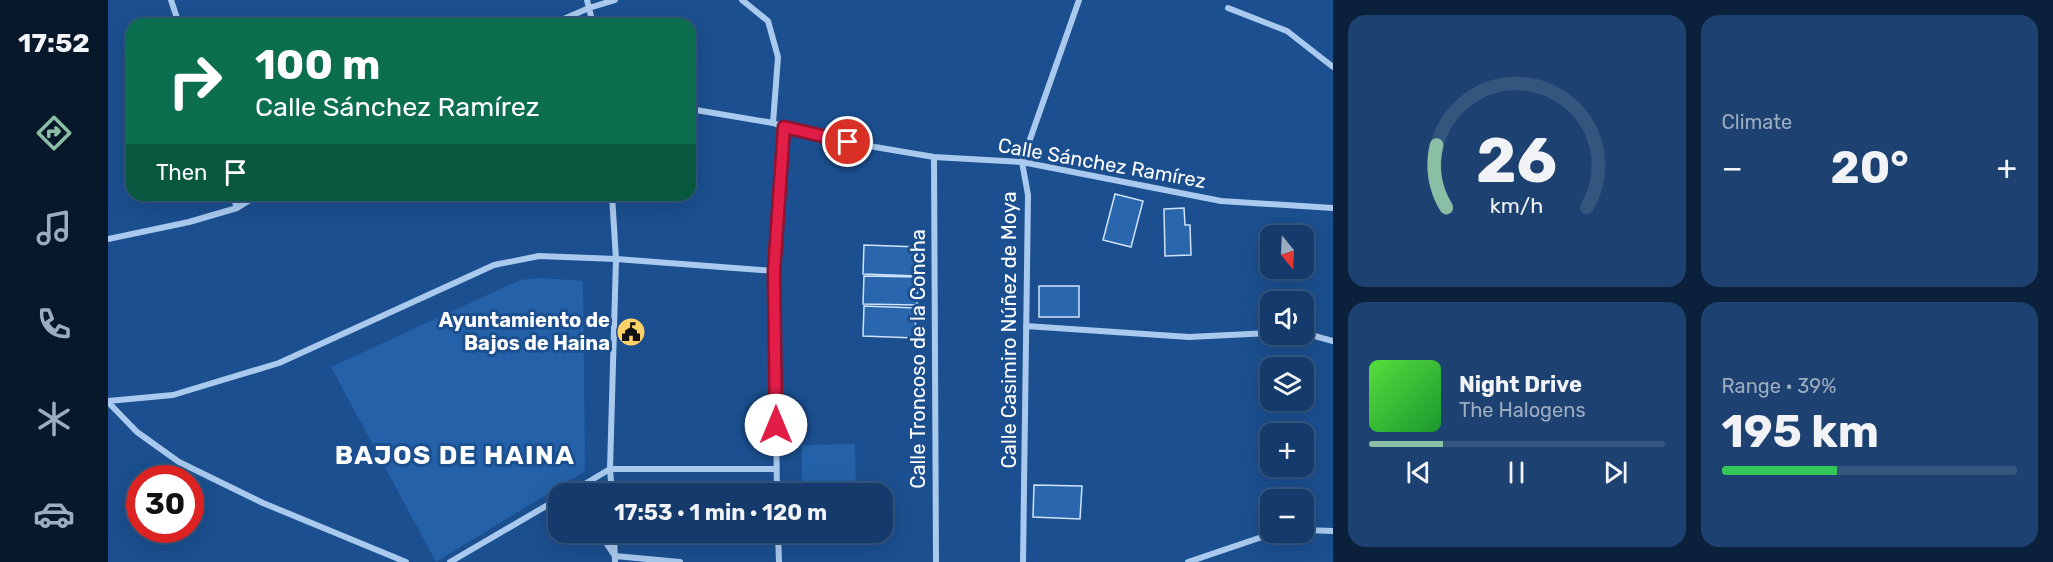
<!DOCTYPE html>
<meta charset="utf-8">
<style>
body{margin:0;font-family:Rubik,sans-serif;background:#1d4271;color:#f1f3f6;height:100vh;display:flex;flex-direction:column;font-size:22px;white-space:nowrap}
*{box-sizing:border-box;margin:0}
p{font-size:20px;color:#9dadc1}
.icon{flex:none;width:33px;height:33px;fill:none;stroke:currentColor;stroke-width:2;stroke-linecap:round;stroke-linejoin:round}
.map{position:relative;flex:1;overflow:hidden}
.panel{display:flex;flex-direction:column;gap:15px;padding:15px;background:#0b203b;width:720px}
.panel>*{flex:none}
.guide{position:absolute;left:18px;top:18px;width:570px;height:183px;border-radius:18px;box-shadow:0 6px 24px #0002,0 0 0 2px #33557e;background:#0b6e4f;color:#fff;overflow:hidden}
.needle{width:39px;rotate:162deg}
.tools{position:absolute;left:1152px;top:225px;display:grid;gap:12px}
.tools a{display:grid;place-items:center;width:54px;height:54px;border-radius:12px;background:#143b6b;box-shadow:0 6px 24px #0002,0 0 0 2px #33557e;font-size:30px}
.speed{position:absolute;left:18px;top:465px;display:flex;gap:12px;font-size:30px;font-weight:700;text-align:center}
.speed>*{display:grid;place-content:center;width:78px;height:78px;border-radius:50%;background:#143b6b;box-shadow:0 6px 24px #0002,0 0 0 2px #33557e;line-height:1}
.speed .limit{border:9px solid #d22;background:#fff;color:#111}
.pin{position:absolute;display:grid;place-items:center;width:51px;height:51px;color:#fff;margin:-26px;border:3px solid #fff;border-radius:50%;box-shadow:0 2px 6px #0007}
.me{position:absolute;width:66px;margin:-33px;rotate:0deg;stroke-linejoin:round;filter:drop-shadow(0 0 4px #0008)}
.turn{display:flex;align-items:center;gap:21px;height:126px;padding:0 30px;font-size:27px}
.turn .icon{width:78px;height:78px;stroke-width:2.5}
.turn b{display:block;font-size:42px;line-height:51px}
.then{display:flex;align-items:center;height:57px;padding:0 30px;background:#0003;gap:12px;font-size:22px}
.big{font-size:45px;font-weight:700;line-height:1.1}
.panel .card{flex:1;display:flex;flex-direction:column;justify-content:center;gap:9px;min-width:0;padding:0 21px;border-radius:18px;background:#1d4271}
.panel .dial{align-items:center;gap:0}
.dial svg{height:156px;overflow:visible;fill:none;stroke:#33557e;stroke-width:7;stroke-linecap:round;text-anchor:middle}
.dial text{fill:#f1f3f6;stroke:none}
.song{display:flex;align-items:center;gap:18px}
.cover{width:72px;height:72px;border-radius:9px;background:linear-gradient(135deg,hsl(110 70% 55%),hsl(130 70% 35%))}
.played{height:6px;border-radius:3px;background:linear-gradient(90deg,#8abfa5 25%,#33557e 25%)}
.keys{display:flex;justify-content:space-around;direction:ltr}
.heat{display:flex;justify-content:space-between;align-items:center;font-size:33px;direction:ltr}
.charge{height:9px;border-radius:4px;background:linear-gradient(90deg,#34c759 39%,#33557e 0)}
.panel .tiles{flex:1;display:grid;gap:15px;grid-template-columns:repeat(2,1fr)}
.trip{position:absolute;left:440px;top:483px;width:345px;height:60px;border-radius:18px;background:#143b6b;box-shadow:0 6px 24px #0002,0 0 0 2px #33557e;font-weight:700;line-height:60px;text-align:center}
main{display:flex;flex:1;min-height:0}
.dock{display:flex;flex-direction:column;width:108px;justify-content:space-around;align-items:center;background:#08182b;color:#9dadc1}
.dock .icon{width:42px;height:42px}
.dock .current{color:#8abfa5}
.dock b{font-size:27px;color:#f1f3f6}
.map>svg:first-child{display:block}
.green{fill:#2461a8}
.building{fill:#2a66ad;stroke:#cfe3fa;stroke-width:1.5}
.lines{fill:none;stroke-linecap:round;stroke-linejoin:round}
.street{stroke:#a9c9ee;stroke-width:6}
.route-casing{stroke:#92132f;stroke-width:15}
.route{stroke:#e11d48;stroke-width:10}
.labels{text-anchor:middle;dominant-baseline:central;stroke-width:6;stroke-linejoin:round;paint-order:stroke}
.street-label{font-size:20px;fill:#fff;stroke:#1b4f8f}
.poi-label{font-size:20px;font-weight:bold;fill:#fff;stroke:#1b4f8f;text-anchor:end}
.district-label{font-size:26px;font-weight:bold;letter-spacing:1.5px;fill:#fff;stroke:#1b4f8f}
</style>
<main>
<nav class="dock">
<b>17:52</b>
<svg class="icon current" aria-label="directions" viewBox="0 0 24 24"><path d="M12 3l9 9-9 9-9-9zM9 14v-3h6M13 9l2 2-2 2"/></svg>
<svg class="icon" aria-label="music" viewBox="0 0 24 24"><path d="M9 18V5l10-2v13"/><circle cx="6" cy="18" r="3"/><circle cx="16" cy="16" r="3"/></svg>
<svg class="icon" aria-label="phone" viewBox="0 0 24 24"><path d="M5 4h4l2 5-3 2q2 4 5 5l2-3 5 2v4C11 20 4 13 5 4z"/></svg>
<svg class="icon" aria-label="climate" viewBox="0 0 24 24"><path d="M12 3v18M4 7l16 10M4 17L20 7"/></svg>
<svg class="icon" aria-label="car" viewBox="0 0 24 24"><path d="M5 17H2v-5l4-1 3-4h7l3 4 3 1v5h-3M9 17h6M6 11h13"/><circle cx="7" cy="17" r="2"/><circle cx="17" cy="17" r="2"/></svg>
</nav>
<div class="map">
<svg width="1225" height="562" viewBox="0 0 1225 562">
<rect width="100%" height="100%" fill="#1b4f8f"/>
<path class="green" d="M434 278 475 281 477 471 328 562 223 367 412 280Z
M747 444 748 493H694V445Z"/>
<path class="building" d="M1007 194 1035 201 1023 247 995 240Z
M1076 208 1077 225H1082L1083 255 1057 256 1056 209Z
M756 245 811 247 810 276 755 274Z
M756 276 810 277 809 305 755 304Z
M931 286H971V317H931Z
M756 306 808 308 807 338 755 336Z
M926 485 974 486 972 519 925 517Z"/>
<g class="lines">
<path class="street" d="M63 0 71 24
M479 0 485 24
M634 0 660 21 670 57 665 123
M1120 8 1179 31 1225 67
M444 24 481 8 507 0
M582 109 665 123 676 127 761 146 826 157 914 162 1113 201 1225 208
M826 157 828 562
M125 195 129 208
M0 239 81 222 129 208 150 195
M918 326 1081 337 1162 333
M1196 333 1225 341
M0 401 65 395 171 363 386 265 431 256 508 259 666 271
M0 402 29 432 71 462 155 503 298 562
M460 494 502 469H668
M504 494 502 469 508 259 504 195
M669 494 666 271 676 127
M1196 530 1225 531
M491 532 507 556 572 562
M506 532 507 562
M670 532 671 562
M342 562 450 499
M915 562 920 195 914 162 971 0
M1080 562 1169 532"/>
</g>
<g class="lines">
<g class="route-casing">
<path id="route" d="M668 425 666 271 676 127 740 142"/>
</g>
<use href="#route" class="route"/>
</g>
<defs>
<g id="civic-disc" transform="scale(1.5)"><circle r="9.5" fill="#ffd166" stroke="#1b4f8f"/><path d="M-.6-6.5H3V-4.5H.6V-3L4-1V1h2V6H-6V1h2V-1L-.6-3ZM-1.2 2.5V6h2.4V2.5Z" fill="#111"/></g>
</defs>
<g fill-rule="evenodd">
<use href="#civic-disc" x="523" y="332"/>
</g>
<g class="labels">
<g class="street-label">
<text transform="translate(994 163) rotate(10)">Calle Sánchez Ramírez</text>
<text transform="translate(901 330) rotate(-90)">Calle Casimiro Núñez de Moya</text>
<text transform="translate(810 359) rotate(-90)">Calle Troncoso de la Concha</text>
</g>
<g class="poi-label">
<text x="502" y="320">Ayuntamiento de<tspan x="502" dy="23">Bajos de Haina</tspan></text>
</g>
<g class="district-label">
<text x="347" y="455">BAJOS DE HAINA</text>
</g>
</g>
</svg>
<div class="tools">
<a><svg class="needle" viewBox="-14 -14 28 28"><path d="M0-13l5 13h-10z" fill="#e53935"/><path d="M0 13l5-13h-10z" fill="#9dadc1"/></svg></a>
<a><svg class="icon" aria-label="sound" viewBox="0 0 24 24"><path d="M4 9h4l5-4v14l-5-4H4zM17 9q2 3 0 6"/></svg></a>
<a><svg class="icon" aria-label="layers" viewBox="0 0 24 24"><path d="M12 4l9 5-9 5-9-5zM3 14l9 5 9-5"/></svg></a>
<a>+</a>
<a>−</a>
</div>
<div class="speed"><div class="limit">30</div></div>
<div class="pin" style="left:740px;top:142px;background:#d93025"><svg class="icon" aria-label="arrive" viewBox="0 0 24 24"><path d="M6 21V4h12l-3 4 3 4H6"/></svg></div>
<svg class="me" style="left:668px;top:425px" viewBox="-20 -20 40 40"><circle r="19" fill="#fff"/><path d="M0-13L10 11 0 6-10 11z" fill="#e11d48"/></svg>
<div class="trip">17:53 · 1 min · 120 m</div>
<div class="guide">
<div class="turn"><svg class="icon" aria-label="right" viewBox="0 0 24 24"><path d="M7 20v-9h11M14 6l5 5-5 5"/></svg><div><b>100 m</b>Calle Sánchez Ramírez</div></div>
<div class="then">Then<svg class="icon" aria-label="arrive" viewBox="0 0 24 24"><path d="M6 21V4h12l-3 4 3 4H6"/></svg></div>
</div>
</div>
<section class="panel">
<div class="tiles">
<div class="card dial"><svg viewBox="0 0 100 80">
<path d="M14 69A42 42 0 1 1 86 69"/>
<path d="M14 69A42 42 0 0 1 9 37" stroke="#8abfa5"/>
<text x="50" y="56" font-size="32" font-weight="700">26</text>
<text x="50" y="72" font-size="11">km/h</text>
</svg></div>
<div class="card"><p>Climate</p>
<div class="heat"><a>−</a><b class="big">20°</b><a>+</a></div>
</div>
<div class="card">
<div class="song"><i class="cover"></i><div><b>Night Drive</b><p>The Halogens</p></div></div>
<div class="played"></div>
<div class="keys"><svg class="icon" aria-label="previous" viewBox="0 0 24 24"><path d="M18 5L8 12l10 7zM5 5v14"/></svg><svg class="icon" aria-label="pause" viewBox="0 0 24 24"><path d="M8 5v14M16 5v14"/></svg><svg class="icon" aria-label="next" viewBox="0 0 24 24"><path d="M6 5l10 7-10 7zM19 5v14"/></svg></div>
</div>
<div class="card"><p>Range · 39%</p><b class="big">195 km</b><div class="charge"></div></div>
</div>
</section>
</main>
